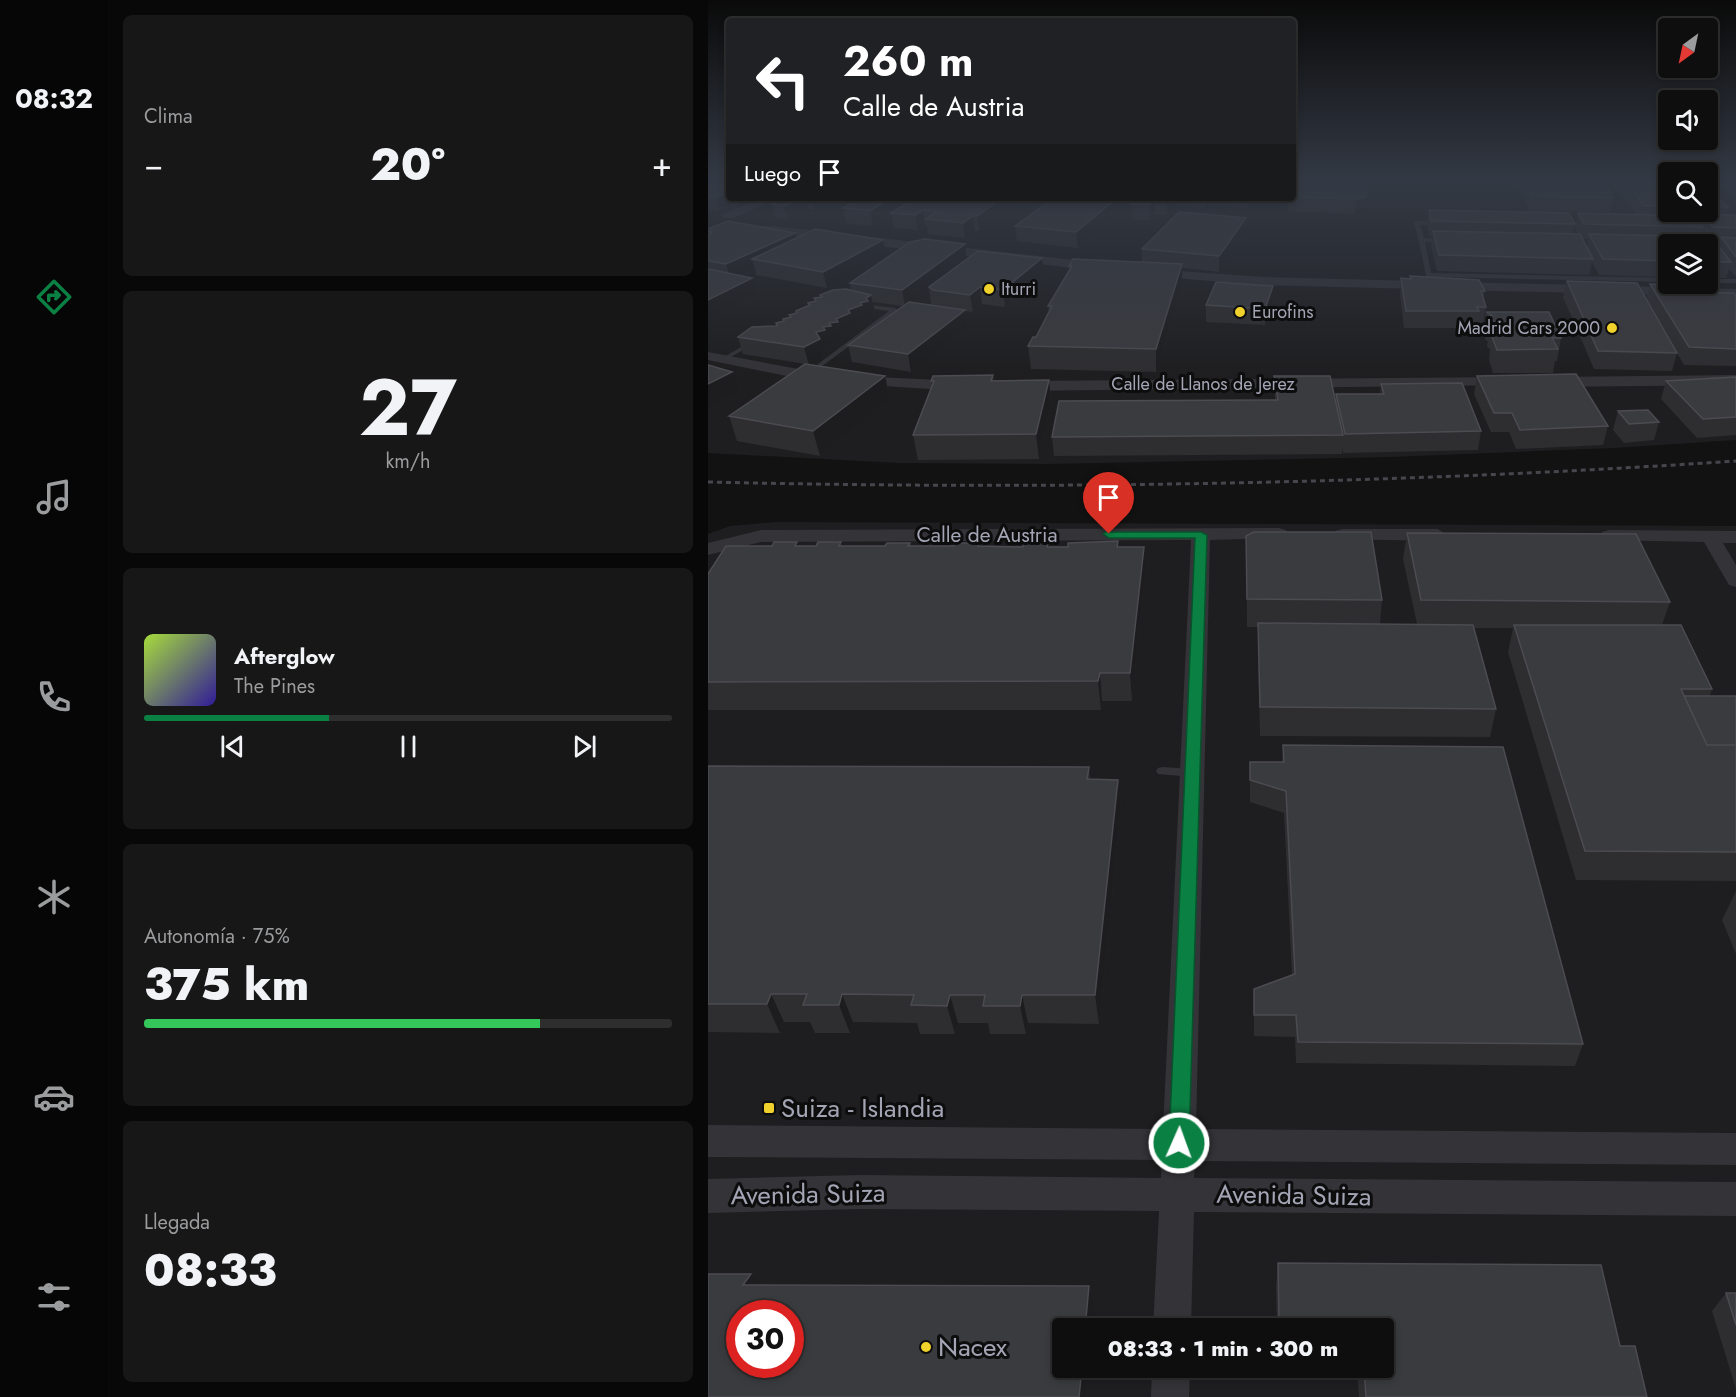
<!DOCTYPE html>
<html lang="es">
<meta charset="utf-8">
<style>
body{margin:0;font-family:Jost,sans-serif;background:#171717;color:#f1f3f6;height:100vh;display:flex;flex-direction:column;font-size:22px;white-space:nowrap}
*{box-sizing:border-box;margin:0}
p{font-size:20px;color:#9b9c9e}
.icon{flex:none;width:33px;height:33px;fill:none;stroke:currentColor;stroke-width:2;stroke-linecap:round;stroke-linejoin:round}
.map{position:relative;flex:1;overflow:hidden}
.drawer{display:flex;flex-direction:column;gap:15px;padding:15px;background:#080808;width:600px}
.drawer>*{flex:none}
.guide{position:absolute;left:18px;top:18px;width:570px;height:183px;border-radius:6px;box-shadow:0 3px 9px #0003,0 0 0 2px #2e2e2e;background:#202124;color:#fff;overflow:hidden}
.needle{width:39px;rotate:213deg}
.buttons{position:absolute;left:950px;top:18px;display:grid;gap:12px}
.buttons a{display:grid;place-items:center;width:60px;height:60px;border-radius:6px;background:#0e0e0e;box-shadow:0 3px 9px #0003,0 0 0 2px #2e2e2e;font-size:30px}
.speed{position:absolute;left:18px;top:1300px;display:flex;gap:12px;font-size:30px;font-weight:700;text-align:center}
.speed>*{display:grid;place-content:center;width:78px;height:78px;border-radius:50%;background:#0e0e0e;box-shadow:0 3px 9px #0003,0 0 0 2px #2e2e2e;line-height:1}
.speed .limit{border:9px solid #d22;background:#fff;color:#111}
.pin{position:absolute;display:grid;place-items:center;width:51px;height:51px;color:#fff;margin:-62px -26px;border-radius:50% 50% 50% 0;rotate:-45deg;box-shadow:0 0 6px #0007}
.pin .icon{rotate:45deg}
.me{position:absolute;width:66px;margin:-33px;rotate:2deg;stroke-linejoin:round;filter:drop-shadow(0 0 4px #0008)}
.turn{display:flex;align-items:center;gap:21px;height:126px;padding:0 18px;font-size:27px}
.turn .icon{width:78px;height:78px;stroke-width:2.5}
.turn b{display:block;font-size:42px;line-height:51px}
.then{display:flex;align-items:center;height:57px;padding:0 18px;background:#0003;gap:12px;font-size:22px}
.big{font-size:45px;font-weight:800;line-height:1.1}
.drawer .card{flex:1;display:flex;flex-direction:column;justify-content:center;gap:9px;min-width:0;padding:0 21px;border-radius:9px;background:#171717}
.drawer .dial{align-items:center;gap:0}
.dial b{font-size:78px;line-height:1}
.song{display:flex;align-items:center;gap:18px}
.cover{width:72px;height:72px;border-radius:9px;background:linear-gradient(135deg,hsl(80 70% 55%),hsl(250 70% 35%))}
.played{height:6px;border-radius:3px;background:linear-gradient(90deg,#0b8043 35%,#2e2e2e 35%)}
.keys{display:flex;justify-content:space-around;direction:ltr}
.heat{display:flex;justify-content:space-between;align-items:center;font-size:33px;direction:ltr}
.charge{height:9px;border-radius:4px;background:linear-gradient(90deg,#34c759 75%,#2e2e2e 0)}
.trip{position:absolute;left:344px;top:1318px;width:342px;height:60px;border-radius:6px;background:#0e0e0e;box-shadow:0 3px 9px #0003,0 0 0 2px #2e2e2e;font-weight:800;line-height:60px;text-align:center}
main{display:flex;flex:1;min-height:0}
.dock{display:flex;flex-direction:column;width:108px;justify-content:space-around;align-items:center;background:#060606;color:#9b9c9e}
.dock .icon{width:42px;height:42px}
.dock .active{color:#0b8043}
.dock b{font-size:27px;color:#f1f3f6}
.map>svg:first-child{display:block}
.built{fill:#1e1e20;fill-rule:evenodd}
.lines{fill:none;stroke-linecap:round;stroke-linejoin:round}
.service{fill:#333338;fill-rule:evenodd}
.minor{fill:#333338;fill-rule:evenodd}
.tertiary{fill:#333338;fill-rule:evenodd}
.rail{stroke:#46464d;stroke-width:3;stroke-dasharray:5 4;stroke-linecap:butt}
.wall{fill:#2e2e31;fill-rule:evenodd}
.shaded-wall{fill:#1d1d1f}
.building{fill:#3a3b3f;stroke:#4b4b51;stroke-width:1.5;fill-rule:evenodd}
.route{fill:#0b8043;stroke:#07532c;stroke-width:1.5}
.poi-dot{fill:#f1d22c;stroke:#0d0d0e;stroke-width:2}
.labels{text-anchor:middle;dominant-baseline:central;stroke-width:6;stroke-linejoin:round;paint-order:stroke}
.far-poi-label{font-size:18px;fill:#a3a5b4;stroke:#0d0d0e;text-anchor:start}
.far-street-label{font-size:18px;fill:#a3a5b4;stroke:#0d0d0e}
.street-label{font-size:21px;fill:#a3a5b4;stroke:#0d0d0e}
.near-poi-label{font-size:26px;fill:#a3a5b4;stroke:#0d0d0e;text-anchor:start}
.near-street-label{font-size:26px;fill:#a3a5b4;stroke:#0d0d0e}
</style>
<main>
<nav class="dock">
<b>08:32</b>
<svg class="icon active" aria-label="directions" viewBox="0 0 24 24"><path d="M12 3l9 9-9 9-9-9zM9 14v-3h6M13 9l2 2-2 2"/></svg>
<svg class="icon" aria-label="music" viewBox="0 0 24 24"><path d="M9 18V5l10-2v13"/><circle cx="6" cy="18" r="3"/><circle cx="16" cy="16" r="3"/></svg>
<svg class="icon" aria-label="phone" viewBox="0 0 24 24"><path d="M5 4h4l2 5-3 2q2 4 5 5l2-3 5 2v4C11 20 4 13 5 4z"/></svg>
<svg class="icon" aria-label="climate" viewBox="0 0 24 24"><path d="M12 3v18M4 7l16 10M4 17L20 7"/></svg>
<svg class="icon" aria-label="car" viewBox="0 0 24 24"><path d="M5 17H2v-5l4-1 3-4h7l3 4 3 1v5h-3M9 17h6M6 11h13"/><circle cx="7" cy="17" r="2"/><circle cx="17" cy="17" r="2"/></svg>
<svg class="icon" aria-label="filters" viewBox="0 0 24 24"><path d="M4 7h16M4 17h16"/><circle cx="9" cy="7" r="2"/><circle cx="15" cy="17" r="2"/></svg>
</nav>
<section class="drawer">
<div class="card"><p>Clima</p>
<div class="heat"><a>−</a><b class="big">20°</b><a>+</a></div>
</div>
<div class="card dial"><b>27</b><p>km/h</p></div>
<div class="card">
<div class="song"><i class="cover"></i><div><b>Afterglow</b><p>The Pines</p></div></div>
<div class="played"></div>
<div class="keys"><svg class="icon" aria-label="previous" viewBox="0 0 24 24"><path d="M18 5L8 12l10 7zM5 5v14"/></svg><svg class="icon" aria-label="pause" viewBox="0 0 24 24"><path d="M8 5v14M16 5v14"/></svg><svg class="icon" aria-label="next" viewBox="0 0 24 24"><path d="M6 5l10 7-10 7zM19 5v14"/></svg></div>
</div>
<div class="card"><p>Autonomía · 75%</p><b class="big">375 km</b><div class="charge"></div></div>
<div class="card"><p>Llegada</p><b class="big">08:33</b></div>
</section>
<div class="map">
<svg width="1028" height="1397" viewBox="0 0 1028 1397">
<rect width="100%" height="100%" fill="#121213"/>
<path class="built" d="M0 179 21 198H585V179H960V212H999V179H1028V440L905 448 684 457 339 464 191 463 0 453ZM960 244H999V284H960Z
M69 522 1028 526V1397H0V534L22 526ZM32 1314H82V1365H32ZM354 1329H675V1368H354Z"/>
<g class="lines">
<path class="service" d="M407 198H427L424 200Z
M709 221 733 222 731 225H712L716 238 738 239 741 241 738 243 717 242 723 273 960 278V282L724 277 726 286 723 288 720 286C716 265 712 244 706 223Z
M999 279H1028V283H999Z
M154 304 187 308 190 310 102 375H98V373L181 311 152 307V305Z
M45 340 48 342 47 343 16 361 11 360Z
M454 767 484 769 488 770 490 773 488 776 484 777 450 774 448 771 450 768Z"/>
<path class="minor" d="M1001 179H1013L1028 189V197Z
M41 226H65L393 263 399 267 393 271 37 231 35 229Z
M444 269 555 277 1028 289V297L555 285 440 276V270Z
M0 352 112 373 120 378 112 383 0 360Z
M1028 375V385L844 387 836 382 844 377Z
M148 376 253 381 261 386 253 391 143 384 140 381Z
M799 377 807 382 804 385 313 391 305 386 313 381Z
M571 528 578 530 580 534 578 538 502 540 488 1129 1028 1133V1165L487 1161 486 1178 1028 1182V1216L486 1212 483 1329H445L451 1211 152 1209 0 1213V1179L152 1175 453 1178 454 1160 0 1157V1125L455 1129 483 540 53 542 0 555V543L53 530Z
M634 529H730L739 535 730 541 627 539 625 535 627 531Z
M901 530 1028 531V543H1015L1028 565V587L1021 585 996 542 894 540 892 536 894 532Z
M444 1368H482L481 1397H443Z"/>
<path class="tertiary" d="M52 198H71L25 218H15L13 215Z"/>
<path class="rail" d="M0 482C342 490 686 484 1028 461"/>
</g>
<path class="wall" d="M0 179H21V198H51L30 207 23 206 11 211 0 210Z
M585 179H662V180H660L657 211 647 214 579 211 580 198H585Z
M806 179H893L905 198 902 212 822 211Z
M908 179H960V212H999V184L1000 185 999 188 1020 207 1018 215H1028V277L1021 269 1018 278H999V244H960V277L891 275 884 262 881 275 729 271 723 246 725 236H721L719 225 721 210 867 224 865 234H870L867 228 870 213 928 214 907 185ZM875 239H880L879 247Z
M78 198H125L106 210 100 209 80 220 68 219 64 204Z
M152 198H313V199L271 231H267L257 238 220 234 219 225 210 230 186 228 183 214 165 226 138 223 135 208Z
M346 198H416L417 206 370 248 309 241 307 226Z
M429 198H548L540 208 500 205 497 208 466 205V201H465V208L459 215 446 214 441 220 424 219 423 204Z
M0 229 87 233 89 238 178 255 119 288 48 275 47 269 33 276 49 294 0 319Z
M538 233 511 272 474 268V285L448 372 323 369 320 346 328 337 341 312 340 306 361 270V266L434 262V249Z
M257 244 259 259 336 273 297 307 274 304 265 312 257 311 260 327 203 372 144 362 140 345 195 306 165 302 167 312 163 314V318L157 319 158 322 145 327 146 330 133 335 134 339 126 340 127 343 120 345 121 348 114 349 116 356 101 364 177 376 182 400 112 456 29 441 21 416 97 364 35 354 30 337 69 326 68 323 75 322V319L82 318 81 315 88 313V311L101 306 100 303 107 301 106 298 113 297 112 295 143 290 142 283ZM221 288 223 304 226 305 202 302Z
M702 276 777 291 775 299 778 307 775 324 769 323 768 328H696L692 295 693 278 702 279Z
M859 281 938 299 942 284 972 292 1028 296V366L976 365 969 353 964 371 886 369 855 297Z
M565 286V302L557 325 498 322V305Z
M778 312 853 338 849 361H847L845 373H785L781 360 782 349 780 348 779 345 780 342 777 339V336L774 334Z
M285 375 286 381 341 380 343 404 331 459 210 460 205 435 224 386 223 381Z
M566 376 628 400V394H672L673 384 773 431 770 450 635 453 634 448V454L346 456 344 437 567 400Z
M769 376 900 426 895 445 808 449 801 432H783L766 394Z
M1028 377V435L989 438 953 399 958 381Z
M910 411 951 422 946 440 916 443 905 430Z
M699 533 962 602 954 625 1004 689 1002 696H1028V881L868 880 800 652 805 628H766L788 709 782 737 552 736 550 651V627H539L538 536 674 600 672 624H709L695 559Z
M133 542 134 546H177L202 543 203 546H246L271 543V546L411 547 437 574 424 701H394L393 710H0V574L90 546H108Z
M575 745 875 1044 867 1066 588 1063 587 1037 546 1036V989L584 975 576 813 542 802V762H574Z
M0 766 381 767 382 779 410 780 413 808 391 1024 320 1023 318 1034H282L280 1023H250L247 1034H212L209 1023 145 1022 142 1033H107L102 1022H76L72 1033 0 1032Z
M1028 891V954L1014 920Z
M570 1263 912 1346 939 1397H651L649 1368H675V1329H569L568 1287Z
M1018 1293H1028V1389L1004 1311Z"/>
<path class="shaded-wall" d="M660 179 657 211 647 214 649 199Z
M20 192 23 206 11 211 7 197Z
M28 198H51L30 207Z
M90 198H98L100 209 80 220 76 206Z
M104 198H125L106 210Z
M183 198H209L183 213V214L165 226 162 211Z
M294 198H313V199L271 231 269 216Z
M409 198H416L417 206 370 248 368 232Z
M461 198H465V208L459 215 458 201Z
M540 198H548L540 208Z
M446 200V214L441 220V205Z
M500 200V205L497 208V203Z
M215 210 217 225 210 230 207 215Z
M265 216 267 231 257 238 255 223Z
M538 218V233L511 272V256Z
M87 233 91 248 44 259 47 269 23 280 18 264Z
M175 240 178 255 119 288 115 272Z
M257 244 259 259 197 306 194 290Z
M334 258 336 273 297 307 295 290Z
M474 264V285L448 372V349Z
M44 278 49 294 0 319V300Z
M565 286V302L557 325V309Z
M272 287 274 304 265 312 262 295Z
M163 295 167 312 163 314V318L157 319 158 322 145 327 146 330 133 335 134 339 126 340 127 343 120 345 121 348 114 349 116 356 101 365 96 347 108 332Z
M257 310 260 327 203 372 200 354Z
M24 372 30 390 0 406V384Z
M177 376 182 400 112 456 105 431Z
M341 380 343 404 331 459 328 434Z
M436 547 437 574 424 701 422 673Z
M392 673 394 701 393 710 390 681Z
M410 780 413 808 391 1024 387 995Z
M63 994 76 1022 72 1033 59 1004Z
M134 994 145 1022 142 1033 131 1005Z
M242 995 250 1023 247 1034 239 1006Z
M314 995 320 1023 318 1034 312 1006Z
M43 1274 55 1293 35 1285Z
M381 1286 385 1305 382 1329H377Z
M374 1368H379L376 1397H371Z"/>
<path class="building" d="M0 179H21V192L7 197 0 196Z
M585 179H660L658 197 649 199 585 197Z
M815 179H893L905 198 824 196Z
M916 179H960V206H936Z
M999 188 1020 207 999 206Z
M78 198H90L76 206 64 204Z
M152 198H183L162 211 135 208Z
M207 198H294L269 216H265L255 223 218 219 228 212 226 211 215 210 207 215 183 213Z
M346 198H409L368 232 307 226Z
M429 198H461L458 201 446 200 441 205 423 204Z
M468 198H482L500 200 497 203 466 200Z
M721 210 861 213 867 224 723 221Z
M471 212 538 218 511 256 434 249Z
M870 213 986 216 995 227 876 224Z
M994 214 1028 215V228L1005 227Z
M20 221 87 233 18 264 0 261V234L4 232 0 231V229Z
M107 229 175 240 115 272 44 259Z
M725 231 872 234 885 259 731 255Z
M881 234 1003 237 1023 262H999V244H960V261L895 259Z
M1013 237 1028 238V257Z
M217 239 257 244 194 290 142 283 202 242Z
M270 251 334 258 295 290 272 287 262 295 225 290 221 287Z
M365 259 474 264 448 349 320 346 325 337H328L344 306H340L364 266H361Z
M0 269 44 278 0 300Z
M702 276 771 280 777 291H773L778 307H769L771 311H698L693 278 703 279Z
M859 281 929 283 969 353 890 351Z
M508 282 565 286 557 309 498 305Z
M942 284 967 285 972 292 1026 293 1028 296V349L981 347Z
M138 289 163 295 158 298 160 301 152 303 154 305 140 310 142 313 128 319 130 322 121 323 123 326 115 327 117 330 108 332 112 339 96 347 30 337 44 327 69 326 68 323 76 321 75 319 83 317 81 315 89 313 88 311 102 305 100 303 108 301 106 298 114 297 112 295 125 290Z
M201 302 257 310 200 354 140 345Z
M778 312H841L853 338H844L850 349 789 350 784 337 791 334 785 329 789 328 784 325 783 323 786 322 781 316 784 315Z
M97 364 177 376 105 431 21 416Z
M0 365 24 372 0 384Z
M868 374 900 426 812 430 804 413H786L769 376Z
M285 375 283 381 341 380 328 434 205 435 226 381H223L225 376Z
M566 376H622L635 435 344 437 351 401 570 400Z
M1028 377V417L995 419 958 381Z
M754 383 773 431 637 434 628 394H676L673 384Z
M940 410 951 422 921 424 910 411Z
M546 532H663L674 600 539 599 538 536Z
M699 533 928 534 962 602 713 600Z
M410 541 409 547H436L422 673H392L390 681 0 682V574L18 546H64L66 542H89L87 546H108L110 542H133L131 546H177L179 543H202L200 546H246L247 543H271L270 546 315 547 316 543H340L339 547H360V543Z
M550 623 765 625 788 709 552 707Z
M806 625H973L1004 689H973L999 745H1028V852L877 851Z
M976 696H1028V745H999Z
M575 745 795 747 875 1044 590 1042 588 1015H546V989L587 974 578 791 542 780V762H576Z
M0 766 381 767 379 779 410 780 387 995H314L312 1006H275L277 995H242L239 1006 203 1005 206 995 134 994 131 1005H95L99 994H63L59 1004H0Z
M570 1263 893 1265 912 1346H927L939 1397H658L656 1368H675V1329H668L667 1319 571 1318Z
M0 1274H43L35 1285 381 1286 377 1329H354V1368H374L371 1397H0ZM32 1314H82V1365H32Z
M1018 1293H1028V1325Z"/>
<linearGradient id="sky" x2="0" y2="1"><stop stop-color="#0a0a0a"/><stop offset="0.48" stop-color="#333944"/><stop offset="1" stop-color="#333944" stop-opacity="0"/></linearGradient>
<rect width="1028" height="374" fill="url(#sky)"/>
<path class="route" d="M397 532H493L499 535 481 1143 478 1149 471 1152 464 1149 461 1143 487 538H401L395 534Z"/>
<g class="poi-dot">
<circle cx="281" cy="289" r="6"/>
<circle cx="532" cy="312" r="6"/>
<circle cx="904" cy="328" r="6"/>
<rect x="55" y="1102" width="12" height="12" rx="3"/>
<circle cx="218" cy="1347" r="6"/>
</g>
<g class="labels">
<g class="far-poi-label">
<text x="293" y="289">Iturri</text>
<text x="544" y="312">Eurofins</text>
<text x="892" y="328" text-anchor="end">Madrid Cars 2000</text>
</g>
<g class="far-street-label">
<text x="495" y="384">Calle de Llanos de Jerez</text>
</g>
<g class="street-label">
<text x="279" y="535">Calle de Austria</text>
</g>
<g class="near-poi-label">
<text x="73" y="1108">Suiza - Islandia</text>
<text x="230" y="1347">Nacex</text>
</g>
<g class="near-street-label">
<text transform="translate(100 1194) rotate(-1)">Avenida Suiza</text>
<text transform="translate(586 1195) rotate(1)">Avenida Suiza</text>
</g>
</g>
</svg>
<div class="buttons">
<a><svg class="needle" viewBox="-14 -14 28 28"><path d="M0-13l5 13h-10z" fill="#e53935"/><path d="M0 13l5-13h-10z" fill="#9b9c9e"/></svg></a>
<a><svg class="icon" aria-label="sound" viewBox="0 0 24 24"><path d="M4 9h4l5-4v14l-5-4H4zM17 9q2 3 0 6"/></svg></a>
<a><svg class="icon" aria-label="search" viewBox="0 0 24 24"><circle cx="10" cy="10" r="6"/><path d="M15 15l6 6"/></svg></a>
<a><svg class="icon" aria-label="layers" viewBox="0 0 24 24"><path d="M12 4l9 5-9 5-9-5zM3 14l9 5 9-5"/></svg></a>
</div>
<div class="speed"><div class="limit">30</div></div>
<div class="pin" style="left:401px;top:534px;background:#d93025"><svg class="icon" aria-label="arrive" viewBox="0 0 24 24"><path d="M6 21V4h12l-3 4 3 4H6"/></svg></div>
<svg class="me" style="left:471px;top:1143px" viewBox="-20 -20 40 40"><circle r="17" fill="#0b8043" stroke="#fff" stroke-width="3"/><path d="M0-11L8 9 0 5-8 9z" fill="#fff"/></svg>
<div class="trip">08:33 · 1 min · 300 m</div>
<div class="guide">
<div class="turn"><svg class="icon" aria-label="left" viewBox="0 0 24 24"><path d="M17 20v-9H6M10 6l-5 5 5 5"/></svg><div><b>260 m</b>Calle de Austria</div></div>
<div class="then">Luego<svg class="icon" aria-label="arrive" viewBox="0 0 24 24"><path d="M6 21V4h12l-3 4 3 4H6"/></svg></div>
</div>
</div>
</main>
